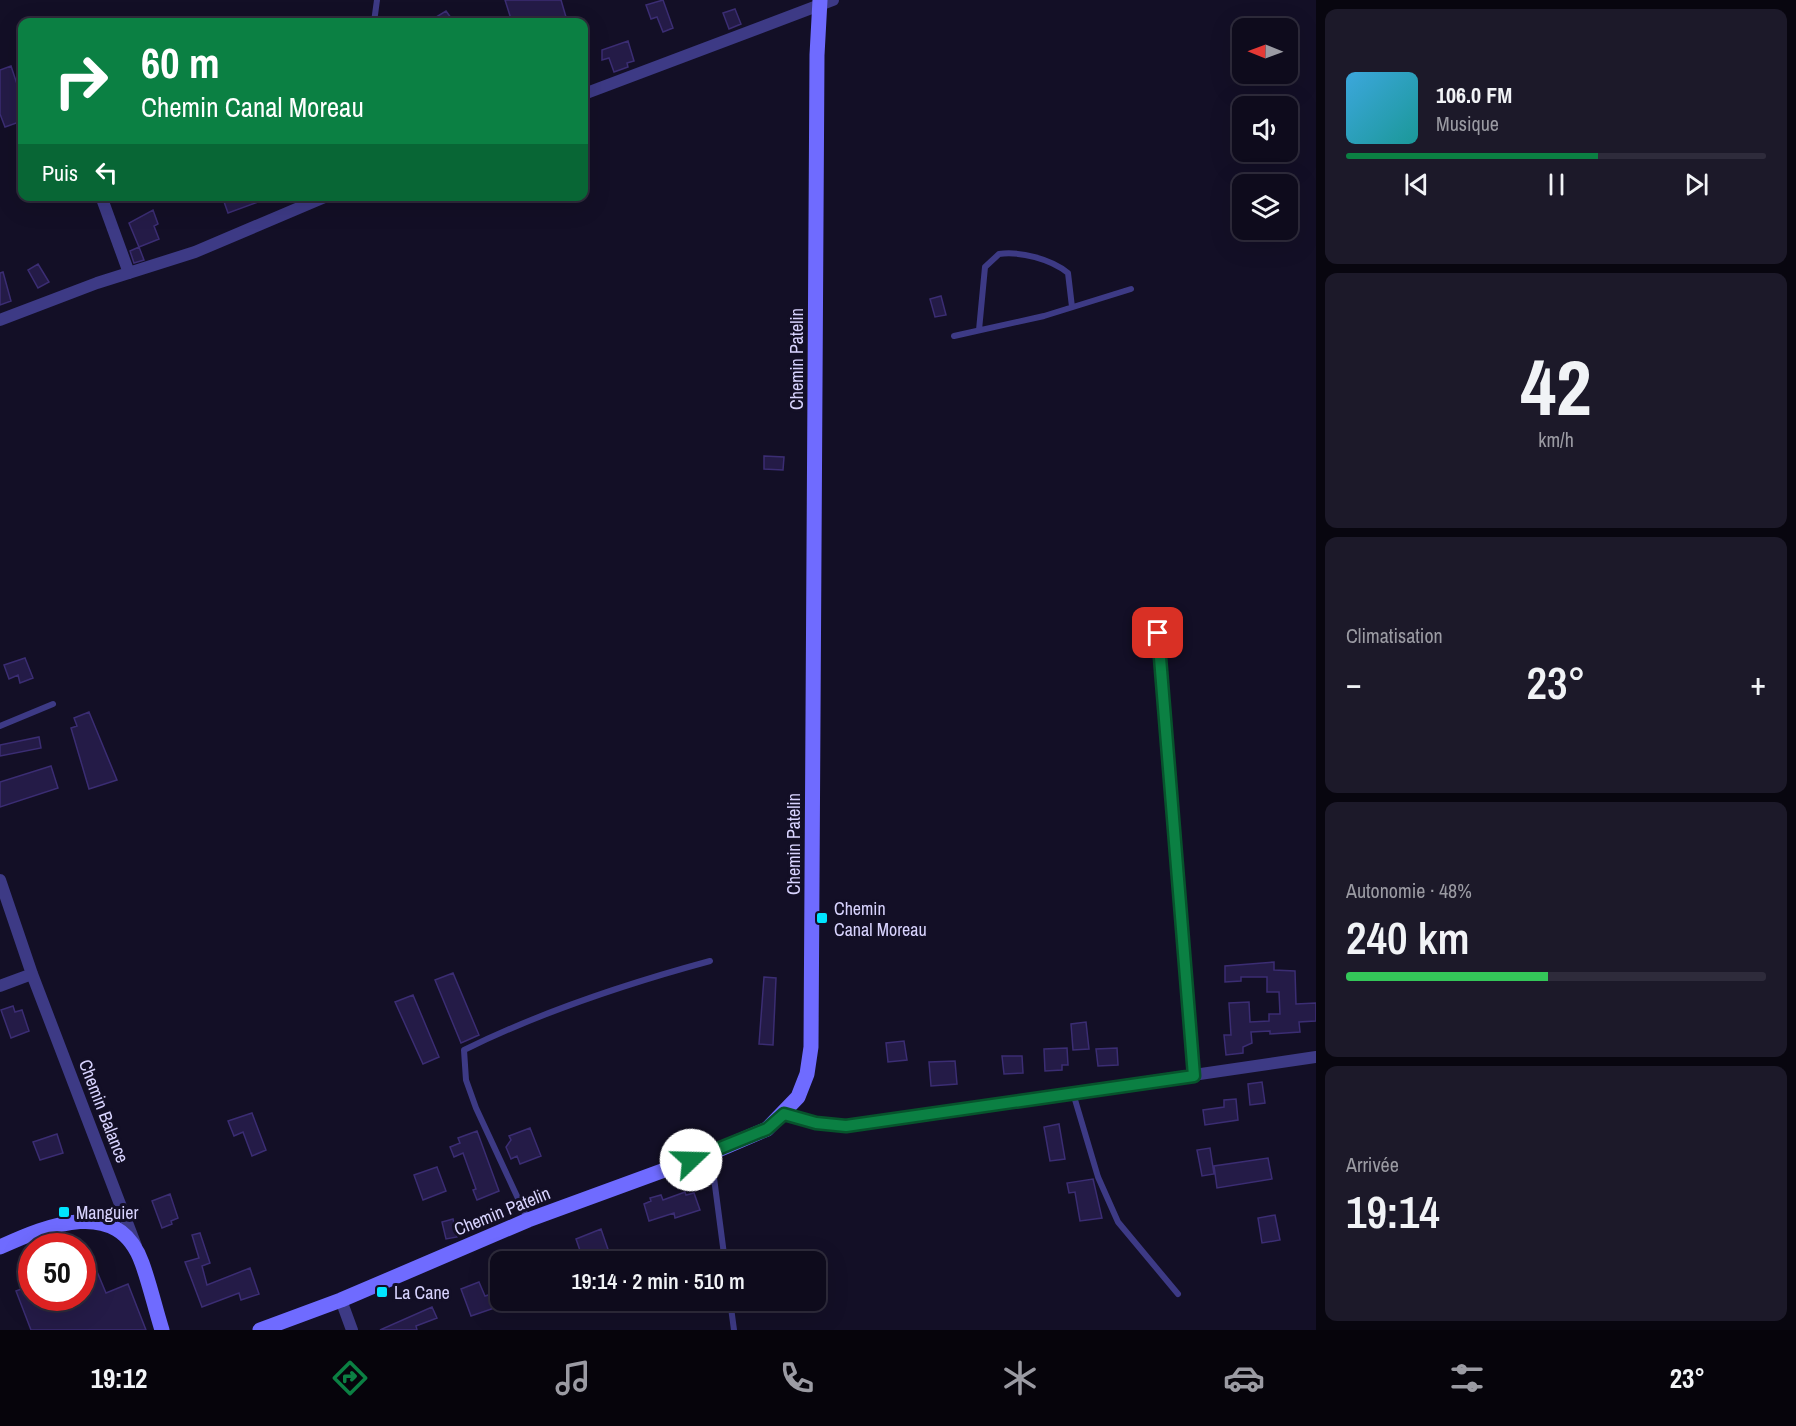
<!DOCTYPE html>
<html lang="fr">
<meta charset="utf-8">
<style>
body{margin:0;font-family:"Archivo Narrow",sans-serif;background:#1c1929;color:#f1f3f6;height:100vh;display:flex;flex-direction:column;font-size:22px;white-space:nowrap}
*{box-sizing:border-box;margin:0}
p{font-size:20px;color:#9b9ba3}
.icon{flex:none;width:33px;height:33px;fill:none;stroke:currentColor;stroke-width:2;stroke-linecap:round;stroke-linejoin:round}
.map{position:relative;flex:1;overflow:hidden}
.sheet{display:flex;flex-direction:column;gap:9px;padding:9px;background:#08060f;width:480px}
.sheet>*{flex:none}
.guide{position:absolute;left:18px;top:18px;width:570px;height:183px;border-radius:12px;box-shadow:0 6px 24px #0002,0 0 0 2px #2e2b3b;background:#0b8043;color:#fff;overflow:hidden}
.needle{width:39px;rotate:271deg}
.fabs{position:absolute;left:1232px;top:18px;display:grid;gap:12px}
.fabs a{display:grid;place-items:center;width:66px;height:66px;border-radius:12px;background:#0e0b1c;box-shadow:0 6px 24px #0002,0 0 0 2px #2e2b3b;font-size:30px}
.speed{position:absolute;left:18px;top:1233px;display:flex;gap:12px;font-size:30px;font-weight:700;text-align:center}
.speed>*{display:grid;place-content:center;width:78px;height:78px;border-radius:50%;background:#0e0b1c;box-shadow:0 6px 24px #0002,0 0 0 2px #2e2b3b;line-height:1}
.speed .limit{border:9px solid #d22;background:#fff;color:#111}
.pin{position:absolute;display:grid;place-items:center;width:51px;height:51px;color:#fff;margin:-26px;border-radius:12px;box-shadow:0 3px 9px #0006}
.me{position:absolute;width:66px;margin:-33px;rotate:69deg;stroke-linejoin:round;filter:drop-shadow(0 0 4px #0008)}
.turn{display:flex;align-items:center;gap:21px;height:126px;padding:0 24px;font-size:27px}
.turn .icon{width:78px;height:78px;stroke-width:2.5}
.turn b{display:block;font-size:42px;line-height:51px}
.then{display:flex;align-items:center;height:57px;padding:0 24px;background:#0003;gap:12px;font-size:22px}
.big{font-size:45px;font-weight:600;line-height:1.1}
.sheet .widget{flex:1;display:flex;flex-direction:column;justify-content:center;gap:9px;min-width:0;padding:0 21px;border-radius:12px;background:#1c1929}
.sheet .dial{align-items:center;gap:0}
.dial b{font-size:78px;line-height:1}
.song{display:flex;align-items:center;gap:18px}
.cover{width:72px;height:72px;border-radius:9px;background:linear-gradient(135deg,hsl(200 70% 55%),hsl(180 70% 35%))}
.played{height:6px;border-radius:3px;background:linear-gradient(90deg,#0b8043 60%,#2e2b3b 60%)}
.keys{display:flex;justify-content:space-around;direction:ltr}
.heat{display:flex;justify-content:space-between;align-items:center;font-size:33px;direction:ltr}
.charge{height:9px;border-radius:4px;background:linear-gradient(90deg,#34c759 48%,#2e2b3b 0)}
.trip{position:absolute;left:490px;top:1251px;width:336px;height:60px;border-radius:12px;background:#0e0b1c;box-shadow:0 6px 24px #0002,0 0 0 2px #2e2b3b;font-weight:600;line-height:60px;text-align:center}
.tabs{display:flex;height:96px;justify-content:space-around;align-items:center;background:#06040b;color:#9b9ba3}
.tabs .icon{width:42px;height:42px}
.tabs .selected{color:#0b8043}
.tabs b{font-size:27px;color:#f1f3f6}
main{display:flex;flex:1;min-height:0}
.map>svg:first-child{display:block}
.building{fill:#241b47;stroke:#3b2d73;stroke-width:1.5}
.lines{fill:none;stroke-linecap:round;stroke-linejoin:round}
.service{stroke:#3d3a85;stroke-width:6}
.minor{stroke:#3d3a85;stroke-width:12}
.secondary{stroke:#6f6bff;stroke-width:15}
.route-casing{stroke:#07532c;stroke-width:15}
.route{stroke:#0b8043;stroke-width:10}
.poi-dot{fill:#00e5ff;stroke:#130f26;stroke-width:2}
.labels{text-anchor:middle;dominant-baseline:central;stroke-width:6;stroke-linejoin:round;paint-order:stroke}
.street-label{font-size:18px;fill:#d9d4ff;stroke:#130f26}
.poi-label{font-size:18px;fill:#d9d4ff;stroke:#130f26;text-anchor:start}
</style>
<main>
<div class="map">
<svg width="1316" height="1330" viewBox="0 0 1316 1330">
<rect width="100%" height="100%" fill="#130f26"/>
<path class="building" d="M505 0H561L566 17 549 22H512Z
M663 0 673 28 663 32 657 17 651 19 646 5Z
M735 9 741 24 729 29 723 13Z
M446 11 454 22H428Z
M628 41 634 61 627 63 628 67 614 72 609 58 602 60V50Z
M11 66 22 99V121L5 127 0 114V70Z
M222 196H269V198L228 213Z
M153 210 158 224 154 226 159 239 139 247 129 223Z
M139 247 144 260 134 263 130 251Z
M38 264 49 282 38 288 28 270Z
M3 272 11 301 0 305V273Z
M941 296 946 315 935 317 930 299Z
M764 456 784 457 783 470 764 469Z
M25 658 33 678 20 683 18 675 9 679 4 665Z
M89 712 117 780 89 789 71 728 77 726 74 718Z
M39 737 41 748 0 756V745Z
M51 766 58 788 0 807V782Z
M1274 962V970L1295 971 1296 1004 1316 1003V1021L1299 1022 1300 1032 1270 1034V1031L1251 1032 1252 1043 1243 1047V1053L1226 1055 1224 1035H1231L1229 1003 1249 1002 1250 1022 1269 1021V1014H1280L1279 992H1267V977H1241V981L1225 982V966Z
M453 973 479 1035 461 1043 435 980Z
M764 977 776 978 773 1045 759 1044Z
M413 995 439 1057 423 1064 395 1002Z
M13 1006 15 1012 22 1010 29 1031 11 1038 1 1010Z
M1086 1022 1089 1049 1073 1050 1071 1024Z
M904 1041 907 1060 888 1062 886 1043Z
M1067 1048 1068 1065H1062V1070L1045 1071 1044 1049Z
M1117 1048 1118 1065 1098 1066 1096 1049Z
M1002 1056H1022L1023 1073 1004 1074Z
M955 1061 957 1084 931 1086 929 1062Z
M1262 1082 1265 1103 1250 1105 1248 1084Z
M1236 1099 1238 1120 1205 1125 1203 1110 1224 1107V1100Z
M252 1113 266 1150 252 1156 243 1132 234 1136 228 1121Z
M1059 1124 1065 1159 1050 1161 1044 1127Z
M530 1128 541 1156 520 1164 517 1156 511 1159 506 1147 511 1140 509 1136Z
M477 1131 499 1191 477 1200 473 1190 476 1189 463 1153 454 1157 450 1147 460 1143 458 1138Z
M57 1134 63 1153 40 1160 33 1142Z
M1210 1148 1214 1174 1202 1176 1197 1150Z
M1268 1158 1272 1179 1217 1188 1214 1166Z
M437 1167 446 1191 423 1200 414 1175Z
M1093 1179 1102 1218 1080 1221 1075 1192 1069 1193 1067 1183Z
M685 1192 686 1195 694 1193 700 1210 675 1218 674 1213 649 1221 644 1204 651 1201 650 1198 661 1195 663 1200Z
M170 1194 178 1218 171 1221 172 1224 162 1228 152 1201Z
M1275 1215 1280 1240 1262 1243 1258 1218Z
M453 1219 457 1237 446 1239 442 1222Z
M601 1229 610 1255 584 1262 576 1239Z
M200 1233 210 1263 202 1266 207 1285 250 1268 259 1294 241 1300 239 1293 202 1307 185 1262 199 1258 192 1235Z
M93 1262 106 1293 128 1284 146 1330H31L16 1291 32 1285V1298H82V1266Z
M479 1282 485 1296 498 1292 503 1305 471 1316 461 1289Z
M432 1307 437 1318 416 1326 417 1330H380Z"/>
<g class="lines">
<path class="service" d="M374 22 377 0
M979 330 985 267 999 254C1020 251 1051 259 1068 273L1072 307
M954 336 1044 316 1131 289
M1158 633 1194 1075
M0 726 53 704
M1073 1093 1098 1177 1118 1222 1178 1294
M711 1155 725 1262
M528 1220 476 1108 466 1080 464 1050C543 1011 625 984 710 961
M730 1300 734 1330"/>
<path class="minor" d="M584 94 833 0
M101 196 129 273
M0 320 97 283 195 252 327 196
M0 880 32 974 136 1246
M0 986 32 974
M784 1114 816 1123 846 1126 1316 1057
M341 1300 352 1330"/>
<path class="secondary" d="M0 1247C48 1225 118 1196 142 1263 150 1285 155 1308 162 1330
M260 1330 341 1300 528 1220 711 1153 767 1129 798 1097 807 1074 811 1047 817 55 820 0"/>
</g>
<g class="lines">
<g class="route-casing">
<path id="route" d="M691 1160 767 1129 784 1114 816 1123 846 1126 1194 1076 1158 633"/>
</g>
<use href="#route" class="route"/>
</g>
<g class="poi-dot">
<rect x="816" y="912" width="12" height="12" rx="3"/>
<rect x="58" y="1206" width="12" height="12" rx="3"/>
<rect x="376" y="1286" width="12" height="12" rx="3"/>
</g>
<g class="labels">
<g class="street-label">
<text transform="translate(796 359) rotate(-90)">Chemin Patelin</text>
<text transform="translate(793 844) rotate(-90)">Chemin Patelin</text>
<text transform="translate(104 1111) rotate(69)">Chemin Balance</text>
<text transform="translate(502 1211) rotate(-22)">Chemin Patelin</text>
</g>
<g class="poi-label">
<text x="834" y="908">Chemin<tspan x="834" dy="21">Canal Moreau</tspan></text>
<text x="76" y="1212">Manguier</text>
<text x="394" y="1292">La Cane</text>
</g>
</g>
</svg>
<div class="fabs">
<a><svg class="needle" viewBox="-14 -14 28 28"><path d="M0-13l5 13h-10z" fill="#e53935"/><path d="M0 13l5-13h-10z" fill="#9b9ba3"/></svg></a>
<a><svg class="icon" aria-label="sound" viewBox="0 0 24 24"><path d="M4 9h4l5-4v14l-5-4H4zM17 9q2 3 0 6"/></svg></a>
<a><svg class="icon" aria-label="layers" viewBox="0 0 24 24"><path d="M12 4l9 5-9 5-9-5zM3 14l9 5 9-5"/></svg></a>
</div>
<div class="speed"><div class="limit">50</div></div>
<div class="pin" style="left:1158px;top:633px;background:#d93025"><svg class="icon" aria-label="arrive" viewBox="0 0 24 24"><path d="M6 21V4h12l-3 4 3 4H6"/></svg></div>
<svg class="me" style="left:691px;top:1160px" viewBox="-20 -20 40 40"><circle r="19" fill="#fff"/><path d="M0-13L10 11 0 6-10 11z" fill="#0b8043"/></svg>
<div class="trip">19:14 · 2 min · 510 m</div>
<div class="guide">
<div class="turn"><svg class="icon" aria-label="right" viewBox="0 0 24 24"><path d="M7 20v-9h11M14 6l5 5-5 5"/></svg><div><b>60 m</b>Chemin Canal Moreau</div></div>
<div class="then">Puis<svg class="icon" aria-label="left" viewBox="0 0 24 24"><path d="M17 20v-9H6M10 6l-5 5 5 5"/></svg></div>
</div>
</div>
<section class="sheet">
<div class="widget">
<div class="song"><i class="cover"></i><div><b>106.0 FM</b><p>Musique</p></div></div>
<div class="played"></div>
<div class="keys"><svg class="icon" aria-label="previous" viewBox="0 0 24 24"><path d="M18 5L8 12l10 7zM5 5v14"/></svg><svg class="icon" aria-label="pause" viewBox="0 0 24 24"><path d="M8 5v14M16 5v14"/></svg><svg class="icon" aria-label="next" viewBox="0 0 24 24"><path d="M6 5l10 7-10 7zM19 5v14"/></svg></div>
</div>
<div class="widget dial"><b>42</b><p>km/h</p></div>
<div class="widget"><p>Climatisation</p>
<div class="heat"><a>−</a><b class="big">23°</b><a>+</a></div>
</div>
<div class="widget"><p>Autonomie · 48%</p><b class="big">240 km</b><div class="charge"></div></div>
<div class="widget"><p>Arrivée</p><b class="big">19:14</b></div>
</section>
</main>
<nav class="tabs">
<b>19:12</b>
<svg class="icon selected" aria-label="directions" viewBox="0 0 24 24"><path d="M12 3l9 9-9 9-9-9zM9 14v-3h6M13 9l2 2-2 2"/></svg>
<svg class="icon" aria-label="music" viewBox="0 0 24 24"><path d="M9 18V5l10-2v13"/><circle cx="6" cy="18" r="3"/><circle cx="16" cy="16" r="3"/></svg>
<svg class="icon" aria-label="phone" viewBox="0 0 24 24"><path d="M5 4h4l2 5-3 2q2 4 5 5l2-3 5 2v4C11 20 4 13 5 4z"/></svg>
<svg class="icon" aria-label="climate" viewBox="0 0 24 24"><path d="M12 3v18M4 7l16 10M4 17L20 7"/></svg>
<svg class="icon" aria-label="car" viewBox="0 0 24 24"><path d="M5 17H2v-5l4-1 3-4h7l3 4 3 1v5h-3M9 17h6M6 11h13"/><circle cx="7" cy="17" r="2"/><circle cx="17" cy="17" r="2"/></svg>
<svg class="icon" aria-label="filters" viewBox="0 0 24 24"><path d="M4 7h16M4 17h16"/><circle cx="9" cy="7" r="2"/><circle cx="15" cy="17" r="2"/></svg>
<b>23°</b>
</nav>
